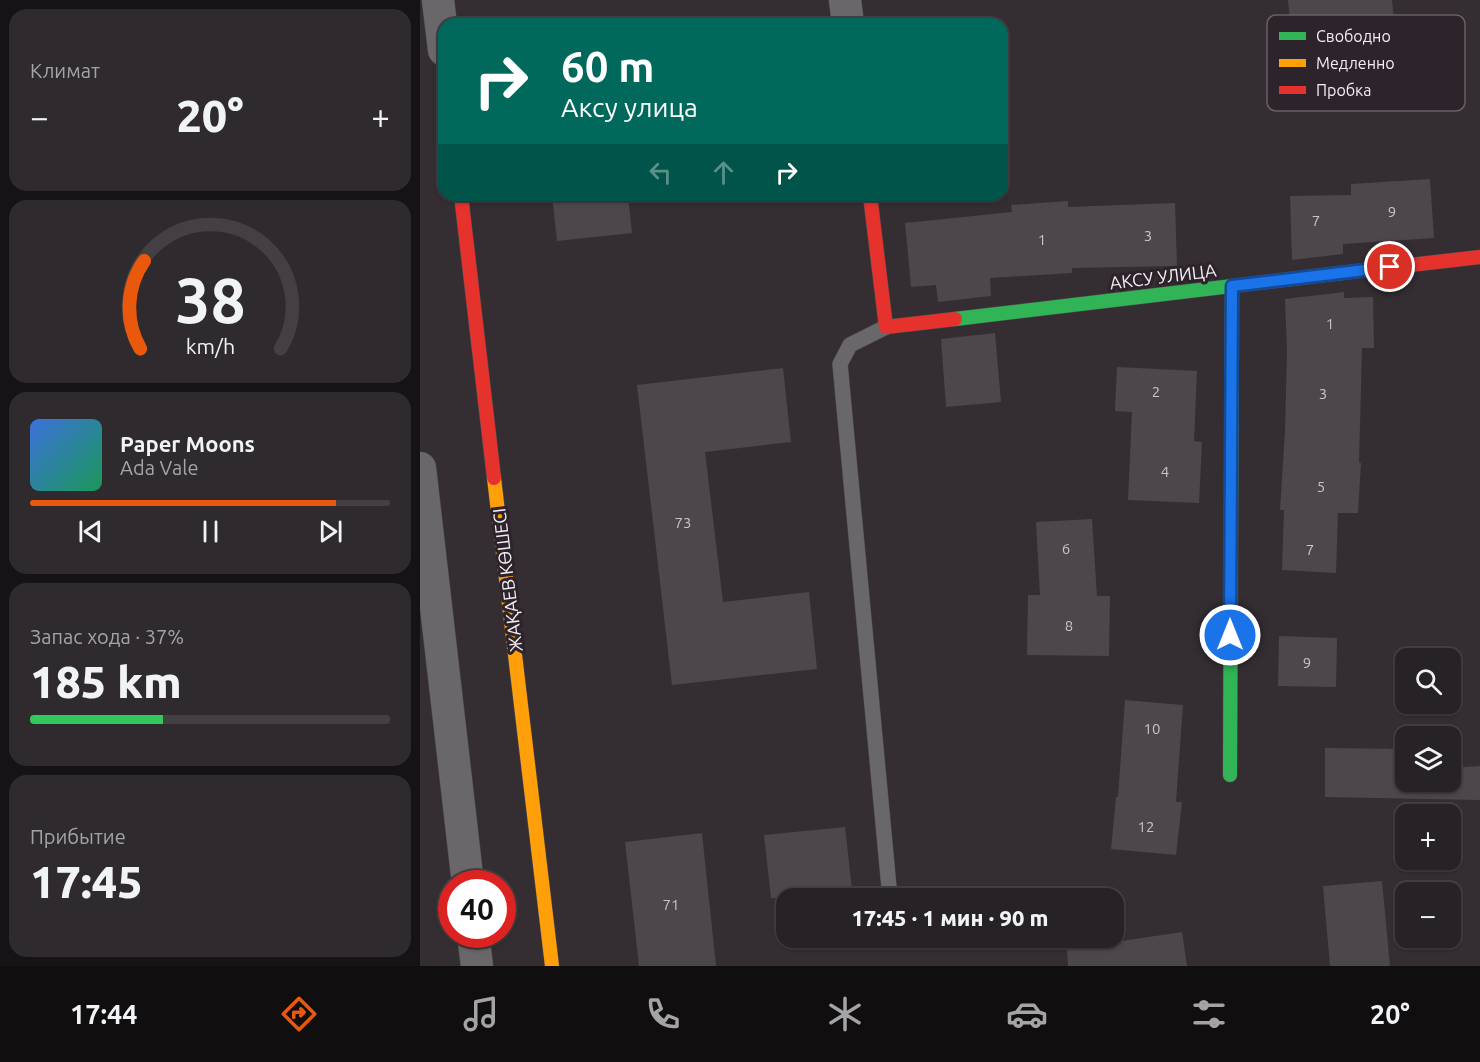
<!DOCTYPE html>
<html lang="ru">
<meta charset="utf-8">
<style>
body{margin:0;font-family:Ubuntu,sans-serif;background:#2f2a2e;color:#f1f3f6;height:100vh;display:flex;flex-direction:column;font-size:22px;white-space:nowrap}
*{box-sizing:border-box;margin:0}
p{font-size:20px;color:#a4a4a7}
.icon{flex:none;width:33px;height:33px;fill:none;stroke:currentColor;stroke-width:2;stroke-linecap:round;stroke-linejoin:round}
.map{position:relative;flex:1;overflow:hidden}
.details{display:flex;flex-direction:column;gap:9px;padding:9px;background:#151315;width:420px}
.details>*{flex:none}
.top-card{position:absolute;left:18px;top:18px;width:570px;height:183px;border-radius:18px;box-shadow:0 2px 4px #0004,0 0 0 2px #433f43;background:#00695c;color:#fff;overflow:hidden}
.controls{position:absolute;left:975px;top:648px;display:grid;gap:12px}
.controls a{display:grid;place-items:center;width:66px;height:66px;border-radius:12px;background:#272226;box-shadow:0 2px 4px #0004,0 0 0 2px #433f43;font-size:30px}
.speed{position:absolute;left:18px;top:870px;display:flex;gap:12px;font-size:30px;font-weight:700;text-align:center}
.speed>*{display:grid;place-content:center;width:78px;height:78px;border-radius:50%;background:#272226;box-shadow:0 2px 4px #0004,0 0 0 2px #433f43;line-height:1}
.speed .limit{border:9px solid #d22;background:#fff;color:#111}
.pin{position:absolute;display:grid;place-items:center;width:51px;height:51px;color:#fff;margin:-26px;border:3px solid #fff;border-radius:50%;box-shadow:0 2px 6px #0007}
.me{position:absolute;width:66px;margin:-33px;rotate:0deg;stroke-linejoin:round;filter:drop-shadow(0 0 4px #0008)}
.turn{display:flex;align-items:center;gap:21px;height:126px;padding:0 24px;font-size:27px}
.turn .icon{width:78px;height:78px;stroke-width:2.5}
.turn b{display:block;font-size:42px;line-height:51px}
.lanes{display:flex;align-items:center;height:57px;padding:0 24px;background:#0003;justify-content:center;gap:30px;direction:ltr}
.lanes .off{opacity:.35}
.big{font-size:45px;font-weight:800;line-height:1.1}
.details .card{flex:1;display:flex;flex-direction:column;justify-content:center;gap:9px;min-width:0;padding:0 21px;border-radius:18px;background:#2f2a2e}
.details .dial{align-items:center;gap:0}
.dial svg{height:156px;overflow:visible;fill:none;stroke:#433f43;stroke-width:7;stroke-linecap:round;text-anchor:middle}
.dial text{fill:#f1f3f6;stroke:none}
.song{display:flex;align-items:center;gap:18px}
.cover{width:72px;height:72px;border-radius:9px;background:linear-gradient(135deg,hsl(220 70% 55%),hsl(150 70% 35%))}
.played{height:6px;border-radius:3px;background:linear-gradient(90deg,#ea580c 85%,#433f43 85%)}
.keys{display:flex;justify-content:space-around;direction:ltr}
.heat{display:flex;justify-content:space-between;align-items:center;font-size:33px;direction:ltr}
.charge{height:9px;border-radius:4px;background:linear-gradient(90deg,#34c759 37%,#433f43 0)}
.trip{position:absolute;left:356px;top:888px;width:348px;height:60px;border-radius:18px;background:#272226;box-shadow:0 2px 4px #0004,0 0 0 2px #433f43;font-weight:800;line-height:60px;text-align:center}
.tab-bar{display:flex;height:96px;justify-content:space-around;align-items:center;background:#100e0f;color:#a4a4a7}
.tab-bar .icon{width:42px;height:42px}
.tab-bar .on{color:#ea580c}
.tab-bar b{font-size:27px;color:#f1f3f6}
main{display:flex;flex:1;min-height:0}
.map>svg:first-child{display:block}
.building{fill:#4c474b}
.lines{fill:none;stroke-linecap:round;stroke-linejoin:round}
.lane-casing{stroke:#4f4b4e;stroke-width:16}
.street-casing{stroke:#4f4b4e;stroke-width:33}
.fast-casing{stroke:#4f4b4e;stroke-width:15}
.slow-casing{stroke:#4f4b4e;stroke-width:15}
.jam-casing{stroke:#4f4b4e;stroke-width:15}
.lane{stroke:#6a676a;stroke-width:15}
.street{stroke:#6a676a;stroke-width:32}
.fast{stroke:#30b455;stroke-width:14}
.slow{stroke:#ff9f0a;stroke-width:14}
.jam{stroke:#e5322d;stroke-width:14}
.route-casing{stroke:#114b97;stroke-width:15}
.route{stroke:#1a73e8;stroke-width:10}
.labels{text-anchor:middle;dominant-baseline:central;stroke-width:6;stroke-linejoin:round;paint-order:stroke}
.number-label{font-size:15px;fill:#c9c4c9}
.street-label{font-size:18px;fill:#f3edf3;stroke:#2c232b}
.key{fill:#2c232b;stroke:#686067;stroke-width:1.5}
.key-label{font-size:16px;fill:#f3edf3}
</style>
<main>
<section class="details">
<div class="card"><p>Климат</p>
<div class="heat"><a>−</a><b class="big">20°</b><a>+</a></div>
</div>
<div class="card dial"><svg viewBox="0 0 100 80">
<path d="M14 69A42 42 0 1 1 86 69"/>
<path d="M14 69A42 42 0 0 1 16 24" stroke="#ea580c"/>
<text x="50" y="56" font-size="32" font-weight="700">38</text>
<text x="50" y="72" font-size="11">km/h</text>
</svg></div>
<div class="card">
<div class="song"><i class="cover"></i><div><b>Paper Moons</b><p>Ada Vale</p></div></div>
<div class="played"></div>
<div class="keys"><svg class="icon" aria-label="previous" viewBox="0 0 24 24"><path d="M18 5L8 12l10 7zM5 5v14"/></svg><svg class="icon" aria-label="pause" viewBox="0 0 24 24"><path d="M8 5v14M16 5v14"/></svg><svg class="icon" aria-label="next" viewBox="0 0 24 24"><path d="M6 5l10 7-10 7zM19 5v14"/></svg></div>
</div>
<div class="card"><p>Запас хода · 37%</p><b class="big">185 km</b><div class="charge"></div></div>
<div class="card"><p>Прибытие</p><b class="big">17:45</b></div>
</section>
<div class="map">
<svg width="1060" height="966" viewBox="0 0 1060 966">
<rect width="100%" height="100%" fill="#342e33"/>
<path class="building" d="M868 0H972L980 77 877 87Z
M1010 179 1014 238 923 244V254L872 260 870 196 931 195V184Z
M132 195H208L212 233 137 241Z
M648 201V207L755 203 757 266 652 268V273L570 278 571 296 518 302 516 285 491 287 485 223 592 212 591 205Z
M924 292V298L953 297 954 348H942L939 463H941L938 513H918L916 573 862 570 864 510H860L865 431 867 351 865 299Z
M575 333 581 402 526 407 521 339Z
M697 367 777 371 774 441 782 442 779 503 708 500 712 412 695 411Z
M363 368 371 442 285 452 303 602 389 592 397 669 252 685 217 385Z
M672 519 677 596H690L689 656 607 655 608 595H620L616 522Z
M859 636 917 638 916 687 858 686Z
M705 700 763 705 756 802H762L756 855 691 849 696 797H698Z
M905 748 986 749V782H1030V768L1060 766V800L905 797Z
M425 827 433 898H351L344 835Z
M282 833 296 966H219L205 842Z
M962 881 970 966H910L903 886Z
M762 932 767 966H648L647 949Z"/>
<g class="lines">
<g class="lane-casing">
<path id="lane" d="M466 327 430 345 420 364 470 898"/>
</g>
<g class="street-casing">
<path id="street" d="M18 0 24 50
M425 0 428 24
M0 468 48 884
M53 934 57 966"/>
</g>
<g class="fast-casing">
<path id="fast" d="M535 319 921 273
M810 775 812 286"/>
</g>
<g class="slow-casing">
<path id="slow" d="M74 478 132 966"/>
</g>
<g class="jam-casing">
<path id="jam" d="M41 195 74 478
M450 195 466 327 535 319
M921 273 1060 257"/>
</g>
<use href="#lane" class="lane"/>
<use href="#street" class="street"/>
<use href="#fast" class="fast"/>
<use href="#slow" class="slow"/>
<use href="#jam" class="jam"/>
</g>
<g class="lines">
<g class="route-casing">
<path id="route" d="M810 635 812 286 970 267"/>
</g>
<use href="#route" class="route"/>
</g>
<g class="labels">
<g class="number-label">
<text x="972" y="211">9</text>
<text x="896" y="220">7</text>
<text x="728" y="235">3</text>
<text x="622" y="239">1</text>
<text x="910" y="323">1</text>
<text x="736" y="391">2</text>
<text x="903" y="393">3</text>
<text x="745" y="471">4</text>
<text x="901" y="486">5</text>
<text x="263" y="522">73</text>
<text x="646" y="548">6</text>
<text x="890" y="549">7</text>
<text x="649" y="625">8</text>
<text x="887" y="662">9</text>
<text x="732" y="728">10</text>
<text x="726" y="826">12</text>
<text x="251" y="904">71</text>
</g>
<g class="street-label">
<text transform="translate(743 276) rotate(-7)">АКСУ УЛИЦА</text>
<text transform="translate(87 580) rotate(-97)">ЖАҚАЕВ КӨШЕСІ</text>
</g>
</g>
<rect x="847" y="15" width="198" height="96" rx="9" class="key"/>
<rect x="859" y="32" width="27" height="8" fill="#30b455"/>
<rect x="859" y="59" width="27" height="8" fill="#ff9f0a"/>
<rect x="859" y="86" width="27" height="8" fill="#e5322d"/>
<g class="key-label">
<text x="896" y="42">Свободно</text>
<text x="896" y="69">Медленно</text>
<text x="896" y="96">Пробка</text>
</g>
</svg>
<div class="controls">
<a><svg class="icon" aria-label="search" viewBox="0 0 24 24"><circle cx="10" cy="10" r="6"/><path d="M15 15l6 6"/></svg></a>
<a><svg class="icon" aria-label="layers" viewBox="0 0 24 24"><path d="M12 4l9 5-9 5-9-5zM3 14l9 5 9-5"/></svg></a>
<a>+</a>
<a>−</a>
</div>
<div class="speed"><div class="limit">40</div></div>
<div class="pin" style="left:970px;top:267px;background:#d93025"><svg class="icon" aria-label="arrive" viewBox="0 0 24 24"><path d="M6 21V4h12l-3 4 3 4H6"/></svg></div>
<svg class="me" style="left:810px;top:635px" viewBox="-20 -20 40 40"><circle r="17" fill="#1a73e8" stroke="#fff" stroke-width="3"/><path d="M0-11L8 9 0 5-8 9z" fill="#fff"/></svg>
<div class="trip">17:45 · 1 мин · 90 m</div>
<div class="top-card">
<div class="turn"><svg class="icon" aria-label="right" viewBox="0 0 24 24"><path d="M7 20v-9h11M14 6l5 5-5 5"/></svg><div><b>60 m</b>Аксу улица</div></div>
<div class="lanes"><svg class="icon off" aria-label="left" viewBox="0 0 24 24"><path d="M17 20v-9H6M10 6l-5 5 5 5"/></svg><svg class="icon off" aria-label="ahead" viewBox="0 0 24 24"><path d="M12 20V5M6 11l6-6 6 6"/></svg><svg class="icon" aria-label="right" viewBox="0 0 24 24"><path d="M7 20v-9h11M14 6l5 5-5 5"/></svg></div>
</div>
</div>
</main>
<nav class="tab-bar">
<b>17:44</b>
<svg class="icon on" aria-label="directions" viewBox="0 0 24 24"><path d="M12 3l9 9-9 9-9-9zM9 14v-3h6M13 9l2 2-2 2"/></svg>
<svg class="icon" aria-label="music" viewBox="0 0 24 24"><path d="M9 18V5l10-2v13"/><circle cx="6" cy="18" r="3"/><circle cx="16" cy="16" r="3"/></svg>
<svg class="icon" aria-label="phone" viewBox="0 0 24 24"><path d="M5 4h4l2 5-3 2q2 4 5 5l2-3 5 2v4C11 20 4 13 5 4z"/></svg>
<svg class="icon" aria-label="climate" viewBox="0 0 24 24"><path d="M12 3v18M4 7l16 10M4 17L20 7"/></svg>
<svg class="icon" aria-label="car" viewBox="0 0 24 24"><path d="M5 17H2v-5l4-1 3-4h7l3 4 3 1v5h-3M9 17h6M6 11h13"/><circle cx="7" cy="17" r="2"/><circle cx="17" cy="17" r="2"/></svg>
<svg class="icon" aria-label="filters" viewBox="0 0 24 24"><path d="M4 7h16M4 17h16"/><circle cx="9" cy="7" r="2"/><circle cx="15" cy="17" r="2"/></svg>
<b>20°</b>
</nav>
